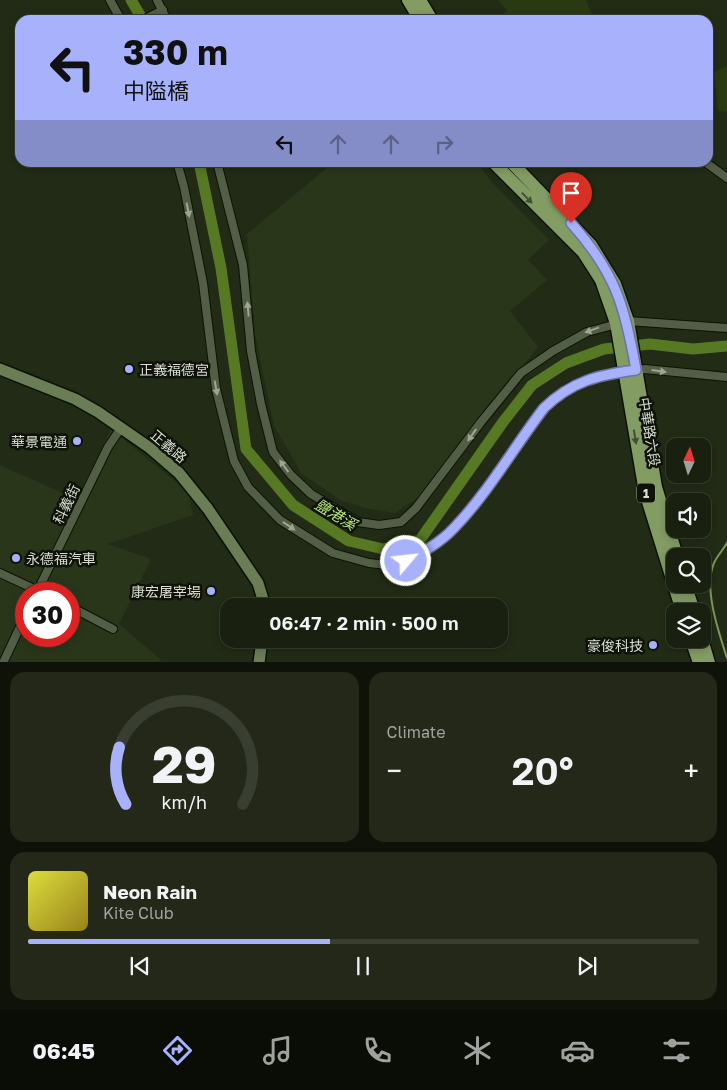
<!DOCTYPE html>
<meta charset="utf-8">
<style>
body{margin:0;font-family:"Golos Text","Noto Sans TC",sans-serif;background:#232819;color:#f1f3f6;height:100vh;display:flex;flex-direction:column;font-size:19px;white-space:nowrap}
*{box-sizing:border-box;margin:0}
p{font-size:16px;color:#9fa39f}
.icon{flex:none;width:28px;height:28px;fill:none;stroke:currentColor;stroke-width:2;stroke-linecap:round;stroke-linejoin:round}
.map{position:relative;height:662px;overflow:hidden}
.panel{display:flex;flex-direction:column;gap:10px;padding:10px;background:#0e1209;flex:1}
.panel>*{flex:none}
.guide{position:absolute;left:15px;top:15px;width:698px;height:152px;border-radius:15px;box-shadow:0 2px 8px #0003,0 0 0 1px #383e30;background:#a7b1fc;color:#111;overflow:hidden}
.needle{width:32px;rotate:4deg}
.buttons{position:absolute;left:666px;top:438px;display:grid;gap:10px}
.buttons a{display:grid;place-items:center;width:45px;height:45px;border-radius:10px;background:#1a2010;box-shadow:0 2px 8px #0003,0 0 0 1px #383e30;font-size:25px}
.speed{position:absolute;left:15px;top:582px;display:flex;gap:10px;font-size:25px;font-weight:700;text-align:center}
.speed>*{display:grid;place-content:center;width:65px;height:65px;border-radius:50%;background:#1a2010;box-shadow:0 2px 8px #0003,0 0 0 1px #383e30;line-height:1}
.speed .limit{border:8px solid #d22;background:#fff;color:#111}
.pin{position:absolute;display:grid;place-items:center;width:42px;height:42px;color:#fff;margin:-51px -21px;border-radius:50% 50% 50% 0;rotate:-45deg;box-shadow:0 0 5px #0007}
.pin .icon{rotate:45deg}
.me{position:absolute;width:55px;margin:-28px;rotate:62deg;stroke-linejoin:round;filter:drop-shadow(0 0 4px #0008)}
.turn{display:flex;align-items:center;gap:18px;height:105px;padding:0 25px;font-size:22px}
.turn .icon{width:65px;height:65px;stroke-width:2.5}
.turn b{display:block;font-size:35px;line-height:42px}
.lanes{display:flex;align-items:center;height:48px;padding:0 25px;background:#0003;justify-content:center;gap:25px;direction:ltr}
.lanes .off{opacity:.35}
.big{font-size:38px;font-weight:600;line-height:1.1}
.panel .widget{flex:1;display:flex;flex-direction:column;justify-content:center;gap:8px;min-width:0;padding:0 18px;border-radius:15px;background:#232819}
.panel .dial{align-items:center;gap:0}
.dial svg{height:130px;overflow:visible;fill:none;stroke:#383e30;stroke-width:7;stroke-linecap:round;text-anchor:middle}
.dial text{fill:#f1f3f6;stroke:none}
.song{display:flex;align-items:center;gap:15px}
.cover{width:60px;height:60px;border-radius:8px;background:linear-gradient(135deg,hsl(60 70% 55%),hsl(50 70% 35%))}
.played{height:5px;border-radius:2px;background:linear-gradient(90deg,#a7b1fc 45%,#383e30 45%)}
.keys{display:flex;justify-content:space-around;direction:ltr}
.heat{display:flex;justify-content:space-between;align-items:center;font-size:28px;direction:ltr}
.panel .tiles{flex:1;display:grid;gap:10px;grid-template-columns:1fr 1fr}
.widget:last-child{grid-column:span 2}
.trip{position:absolute;left:220px;top:598px;width:288px;height:50px;border-radius:15px;background:#1a2010;box-shadow:0 2px 8px #0003,0 0 0 1px #383e30;font-weight:600;line-height:50px;text-align:center}
.tab-bar{display:flex;height:80px;justify-content:space-around;align-items:center;background:#0a0d06;color:#9fa39f}
.tab-bar .icon{width:35px;height:35px}
.tab-bar .on{color:#a7b1fc}
.tab-bar b{font-size:22px;color:#f1f3f6}
.map>svg:first-child{display:block}
.built{fill:#2a361a;fill-rule:evenodd}
.green{fill:#293911}
.lines{fill:none;stroke-linecap:round;stroke-linejoin:round}
.stream{stroke:#7f9858;stroke-width:2}
.river{stroke:#587923;stroke-width:11}
.street-casing{stroke:#0b1302;stroke-width:10}
.secondary-casing{stroke:#0b1302;stroke-width:14}
.primary-casing{stroke:#0b1302;stroke-width:15}
.street{stroke:#535e47;stroke-width:8}
.secondary{stroke:#6b7d55;stroke-width:11}
.primary{stroke:#829c63;stroke-width:12}
.oneway{fill:#425031}
.oneway2{fill:#9da593}
.route-casing{stroke:#6d73a4;stroke-width:12}
.route{stroke:#a7b1fc;stroke-width:9}
.poi-dot{fill:#a7b1fc;stroke:#0e1209;stroke-width:2}
.labels{text-anchor:middle;dominant-baseline:central;stroke-width:5;stroke-linejoin:round;paint-order:stroke}
.shield{fill:#0e1209;stroke:#9ca296;stroke-width:1}
.shield-label{font-size:12px;font-weight:bold;fill:#d9dfd2}
.poi-label{font-size:14px;fill:#d9dfd2;stroke:#0e1209;text-anchor:end}
.street-label{font-size:14px;fill:#d9dfd2;stroke:#0e1209}
.water-label{font-size:15px;font-style:italic;fill:#b9e979;stroke:#0e1209}
</style>
<div class="map">
<svg width="727" height="663" viewBox="0 0 727 663">
<rect width="100%" height="100%" fill="#222b16"/>
<path class="built" d="M476 162 491 181 549 240 528 260 547 280 510 311 538 347 418 498 395 513 370 509 342 501 302 474 274 426 255 334 247 234 333 163Z
M111 429 188 492 193 515 108 544 151 559 119 624 161 660 157 663 0 662V465L76 499ZM26 594H69V636H26Z"/>
<path class="green" d="M498 0H586L594 20H493L508 11Z
M727 66V112L718 111 714 72Z"/>
<g class="lines">
<path class="stream" d="M727 543C723 550 717 556 714 563 703 588 719 633 727 658"/>
<path class="river" d="M131 0 143 20
M199 162 221 268 246 449 293 505 349 541 383 549 420 540 503 422 532 385 566 363 604 349 650 344 693 349 727 346"/>
<g class="street-casing">
<path id="street" d="M110 0 121 20
M157 0 167 20
M143 20 163 10
M177 162 184 187 203 283 216 389 234 461 248 487 280 520 333 553 369 563 387 565 406 561 430 548 453 529 474 505 544 408 570 387 589 379 645 369 727 377
M217 162 243 265 251 351 261 404 273 452 291 475 311 494 358 522 379 525 401 522 416 508 481 422 521 373 553 351 587 332 628 321 727 328
M705 162 727 178
M0 573 45 594
M36 594 108 447 121 428
M69 606 113 629
M3 663 26 614"/>
</g>
<g class="secondary-casing">
<path id="secondary" d="M0 369 75 399 98 412 150 448 179 473 208 509 258 583 265 606
M259 663 262 639"/>
</g>
<g class="primary-casing">
<path id="primary" d="M408 0 420 20
M420 0 432 20
M493 162 583 252 601 280 616 323 645 492 682 611
M511 162 591 245 615 284 628 321 656 487 677 556
M685 584 694 611
M691 639 699 663
M702 639 709 663"/>
</g>
<use href="#street" class="street"/>
<use href="#secondary" class="secondary"/>
<use href="#primary" class="primary"/>
</g>
<defs><path id="oneway-solid" d="M-6-.8H1V-3.2L6.5 0L1 3.2V.8H-6Z" transform="scale(1.25)"/></defs>
<g class="oneway">
<use href="#oneway-solid" transform="translate(527 198) rotate(46)"/>
<use href="#oneway-solid" transform="translate(635 437) rotate(81)"/>
</g>
<g class="oneway2">
<use href="#oneway-solid" transform="translate(188 210) rotate(79)"/>
<use href="#oneway-solid" transform="translate(248 309) rotate(-95)"/>
<use href="#oneway-solid" transform="translate(592 330) rotate(160)"/>
<use href="#oneway-solid" transform="translate(659 371) rotate(8)"/>
<use href="#oneway-solid" transform="translate(216 388) rotate(80)"/>
<use href="#oneway-solid" transform="translate(472 435) rotate(125)"/>
<use href="#oneway-solid" transform="translate(284 466) rotate(-126)"/>
<use href="#oneway-solid" transform="translate(289 526) rotate(34)"/>
</g>
<g class="lines">
<g class="route-casing">
<path id="route" d="M406 561C423 552 440 543 454 528 488 493 514 447 544 408 572 381 598 375 636 370 625 306 615 272 571 223"/>
</g>
<use href="#route" class="route"/>
</g>
<g class="poi-dot">
<circle cx="129" cy="369" r="5"/>
<circle cx="77" cy="441" r="5"/>
<circle cx="16" cy="558" r="5"/>
<circle cx="211" cy="591" r="5"/>
<circle cx="653" cy="645" r="5"/>
</g>
<g class="labels">
<rect class="shield" x="637" y="483.5" width="18" height="19" rx="4"/>
<g class="shield-label">
<text x="646" y="493">1</text>
</g>
<g class="poi-label">
<text x="139" y="369" text-anchor="start">正義福德宮</text>
<text x="67" y="441">華景電通</text>
<text x="26" y="558" text-anchor="start">永德福汽車</text>
<text x="201" y="591">康宏屠宰場</text>
<text x="643" y="645">豪俊科技</text>
</g>
<g class="street-label">
<text transform="translate(650 432) rotate(81)">中華路六段</text>
<text transform="translate(169 446) rotate(40)">正義路</text>
<text transform="translate(66 504) rotate(-64)">科義街</text>
</g>
<g class="water-label">
<text transform="translate(336 514) rotate(31)">鹽港溪</text>
</g>
</g>
</svg>
<div class="buttons">
<a><svg class="needle" viewBox="-14 -14 28 28"><path d="M0-13l5 13h-10z" fill="#e53935"/><path d="M0 13l5-13h-10z" fill="#9fa39f"/></svg></a>
<a><svg class="icon" aria-label="sound" viewBox="0 0 24 24"><path d="M4 9h4l5-4v14l-5-4H4zM17 9q2 3 0 6"/></svg></a>
<a><svg class="icon" aria-label="search" viewBox="0 0 24 24"><circle cx="10" cy="10" r="6"/><path d="M15 15l6 6"/></svg></a>
<a><svg class="icon" aria-label="layers" viewBox="0 0 24 24"><path d="M12 4l9 5-9 5-9-5zM3 14l9 5 9-5"/></svg></a>
</div>
<div class="speed"><div class="limit">30</div></div>
<div class="pin" style="left:571px;top:223px;background:#d93025"><svg class="icon" aria-label="arrive" viewBox="0 0 24 24"><path d="M6 21V4h12l-3 4 3 4H6"/></svg></div>
<svg class="me" style="left:406px;top:561px" viewBox="-20 -20 40 40"><circle r="17" fill="#a7b1fc" stroke="#fff" stroke-width="3"/><path d="M0-11L8 9 0 5-8 9z" fill="#fff"/></svg>
<div class="trip">06:47 · 2 min · 500 m</div>
<div class="guide">
<div class="turn"><svg class="icon" aria-label="left" viewBox="0 0 24 24"><path d="M17 20v-9H6M10 6l-5 5 5 5"/></svg><div><b>330 m</b>中隘橋</div></div>
<div class="lanes"><svg class="icon" aria-label="left" viewBox="0 0 24 24"><path d="M17 20v-9H6M10 6l-5 5 5 5"/></svg><svg class="icon off" aria-label="ahead" viewBox="0 0 24 24"><path d="M12 20V5M6 11l6-6 6 6"/></svg><svg class="icon off" aria-label="ahead" viewBox="0 0 24 24"><path d="M12 20V5M6 11l6-6 6 6"/></svg><svg class="icon off" aria-label="right" viewBox="0 0 24 24"><path d="M7 20v-9h11M14 6l5 5-5 5"/></svg></div>
</div>
</div>
<section class="panel">
<div class="tiles">
<div class="widget dial"><svg viewBox="0 0 100 80">
<path d="M14 69A42 42 0 1 1 86 69"/>
<path d="M14 69A42 42 0 0 1 10 34" stroke="#a7b1fc"/>
<text x="50" y="56" font-size="32" font-weight="700">29</text>
<text x="50" y="72" font-size="11">km/h</text>
</svg></div>
<div class="widget"><p>Climate</p>
<div class="heat"><a>−</a><b class="big">20°</b><a>+</a></div>
</div>
<div class="widget">
<div class="song"><i class="cover"></i><div><b>Neon Rain</b><p>Kite Club</p></div></div>
<div class="played"></div>
<div class="keys"><svg class="icon" aria-label="previous" viewBox="0 0 24 24"><path d="M18 5L8 12l10 7zM5 5v14"/></svg><svg class="icon" aria-label="pause" viewBox="0 0 24 24"><path d="M8 5v14M16 5v14"/></svg><svg class="icon" aria-label="next" viewBox="0 0 24 24"><path d="M6 5l10 7-10 7zM19 5v14"/></svg></div>
</div>
</div>
</section>
<nav class="tab-bar">
<b>06:45</b>
<svg class="icon on" aria-label="directions" viewBox="0 0 24 24"><path d="M12 3l9 9-9 9-9-9zM9 14v-3h6M13 9l2 2-2 2"/></svg>
<svg class="icon" aria-label="music" viewBox="0 0 24 24"><path d="M9 18V5l10-2v13"/><circle cx="6" cy="18" r="3"/><circle cx="16" cy="16" r="3"/></svg>
<svg class="icon" aria-label="phone" viewBox="0 0 24 24"><path d="M5 4h4l2 5-3 2q2 4 5 5l2-3 5 2v4C11 20 4 13 5 4z"/></svg>
<svg class="icon" aria-label="climate" viewBox="0 0 24 24"><path d="M12 3v18M4 7l16 10M4 17L20 7"/></svg>
<svg class="icon" aria-label="car" viewBox="0 0 24 24"><path d="M5 17H2v-5l4-1 3-4h7l3 4 3 1v5h-3M9 17h6M6 11h13"/><circle cx="7" cy="17" r="2"/><circle cx="17" cy="17" r="2"/></svg>
<svg class="icon" aria-label="filters" viewBox="0 0 24 24"><path d="M4 7h16M4 17h16"/><circle cx="9" cy="7" r="2"/><circle cx="15" cy="17" r="2"/></svg>
</nav>
